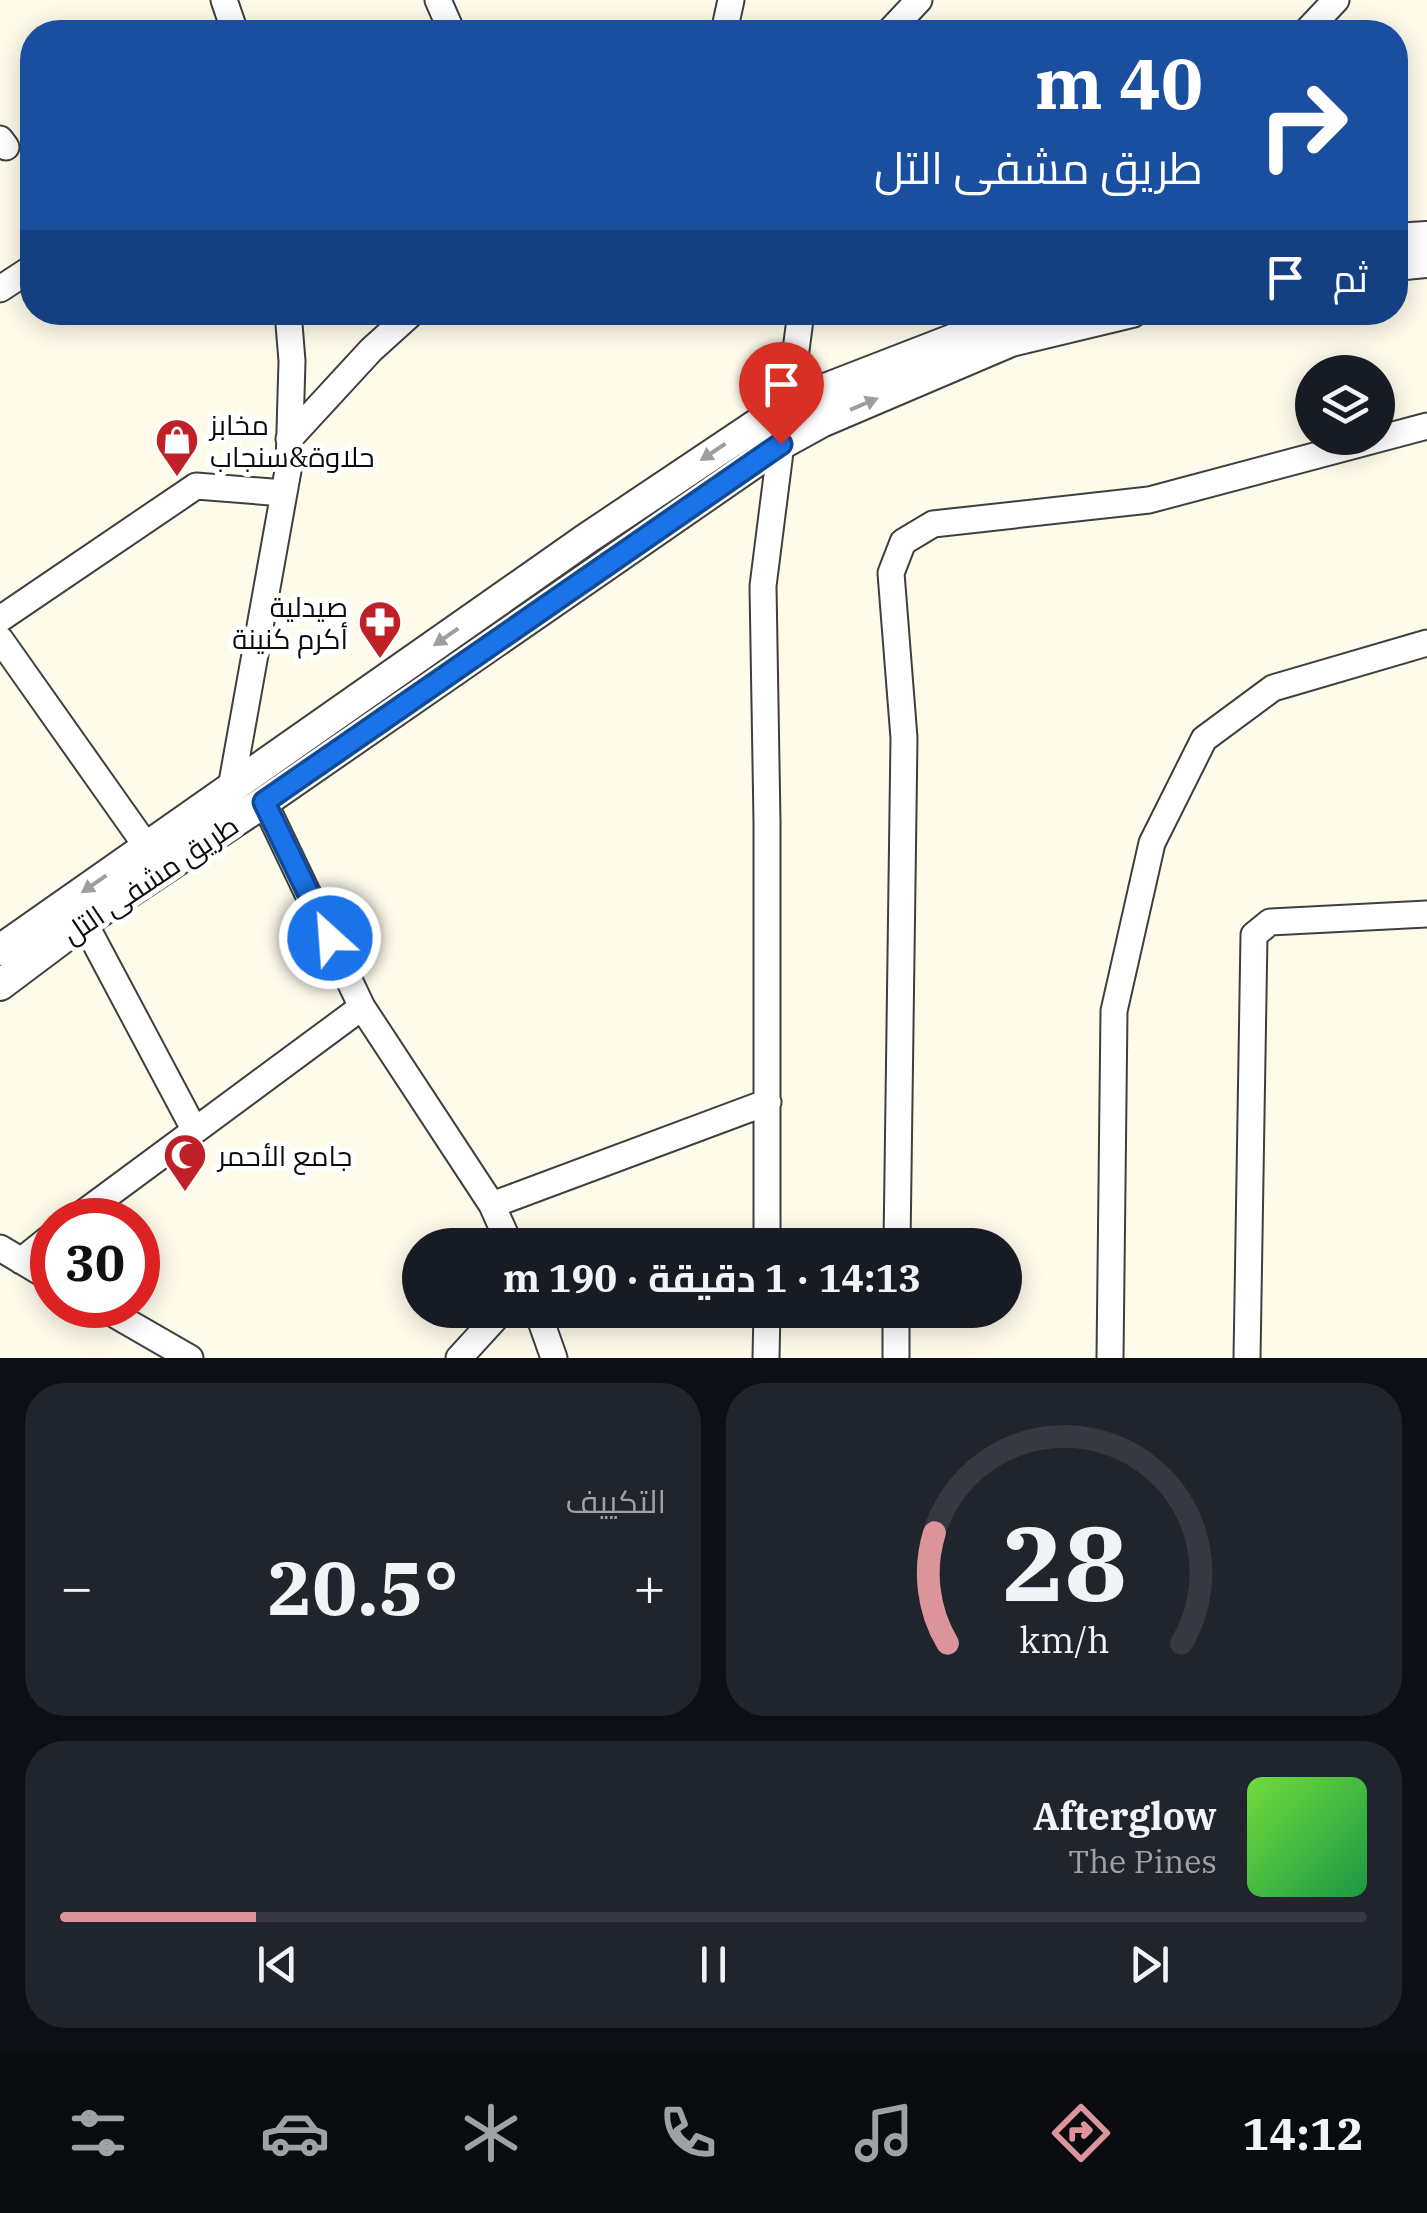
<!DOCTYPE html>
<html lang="ar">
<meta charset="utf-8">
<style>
body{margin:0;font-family:"IBM Plex Serif",Cairo,serif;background:#20242c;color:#f1f3f6;direction:rtl;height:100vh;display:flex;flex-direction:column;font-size:38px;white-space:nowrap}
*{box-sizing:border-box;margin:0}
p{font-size:32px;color:#9ea1a6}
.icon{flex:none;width:55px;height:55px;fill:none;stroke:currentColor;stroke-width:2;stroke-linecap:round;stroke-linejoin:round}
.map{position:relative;height:1358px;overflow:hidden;direction:ltr}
.drawer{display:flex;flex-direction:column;gap:25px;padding:25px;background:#0d0f14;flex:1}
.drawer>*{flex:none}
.top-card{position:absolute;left:20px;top:20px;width:1388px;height:305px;border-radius:40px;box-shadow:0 5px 25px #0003;direction:rtl;background:#1a4fa0;color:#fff;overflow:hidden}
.tools{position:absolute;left:1295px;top:355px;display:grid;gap:20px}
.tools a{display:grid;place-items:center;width:100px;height:100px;border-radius:50%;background:#171b24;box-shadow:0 5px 25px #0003;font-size:50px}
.speed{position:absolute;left:30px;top:1198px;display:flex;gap:20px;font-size:50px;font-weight:700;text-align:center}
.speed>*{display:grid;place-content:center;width:130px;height:130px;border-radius:50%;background:#171b24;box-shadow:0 5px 25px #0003;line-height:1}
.speed .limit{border:15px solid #d22;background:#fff;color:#111}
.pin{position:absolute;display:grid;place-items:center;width:85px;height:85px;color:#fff;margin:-102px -42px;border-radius:50% 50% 50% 0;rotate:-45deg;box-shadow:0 0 10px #0007}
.pin .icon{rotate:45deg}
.me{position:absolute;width:110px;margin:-55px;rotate:334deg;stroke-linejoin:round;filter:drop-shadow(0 0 8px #0008)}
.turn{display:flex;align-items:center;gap:35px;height:210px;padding:0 40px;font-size:45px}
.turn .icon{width:130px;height:130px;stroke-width:2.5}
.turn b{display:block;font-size:70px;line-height:85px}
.then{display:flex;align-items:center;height:95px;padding:0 40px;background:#0003;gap:20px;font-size:38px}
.big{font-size:75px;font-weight:700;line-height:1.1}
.drawer .card{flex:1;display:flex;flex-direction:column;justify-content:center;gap:15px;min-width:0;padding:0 35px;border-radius:40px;background:#20242c}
.drawer .dial{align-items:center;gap:0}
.dial svg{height:260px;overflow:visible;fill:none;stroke:#363941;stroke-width:7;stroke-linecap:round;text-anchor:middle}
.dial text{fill:#f1f3f6;stroke:none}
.song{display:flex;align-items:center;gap:30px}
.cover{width:120px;height:120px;border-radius:15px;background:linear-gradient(135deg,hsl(100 70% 55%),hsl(140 70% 35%))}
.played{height:10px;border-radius:5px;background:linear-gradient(90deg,#db949a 15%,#363941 15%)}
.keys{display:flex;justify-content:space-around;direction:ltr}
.heat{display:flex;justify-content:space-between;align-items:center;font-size:55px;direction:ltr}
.drawer .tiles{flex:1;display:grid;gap:25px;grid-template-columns:1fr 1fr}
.card:last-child{grid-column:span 2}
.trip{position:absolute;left:402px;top:1228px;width:620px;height:100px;border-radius:50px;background:#171b24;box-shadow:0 5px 25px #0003;font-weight:700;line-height:100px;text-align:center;direction:rtl}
.dock{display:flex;height:160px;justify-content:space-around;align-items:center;background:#090b0e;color:#9ea1a6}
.dock .icon{width:70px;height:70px}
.dock .active{color:#db949a}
.dock b{font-size:45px;color:#f1f3f6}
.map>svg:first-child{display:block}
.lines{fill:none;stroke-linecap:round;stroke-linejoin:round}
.minor-casing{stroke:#3f3f3f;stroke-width:29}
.tertiary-casing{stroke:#3f3f3f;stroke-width:34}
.minor{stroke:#fff;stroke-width:25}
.tertiary{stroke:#fff;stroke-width:30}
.oneway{fill:#9e9e9e}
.route-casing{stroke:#114b97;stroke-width:25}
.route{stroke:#1a73e8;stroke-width:18}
.labels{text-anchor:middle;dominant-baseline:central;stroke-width:10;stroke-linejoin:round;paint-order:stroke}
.poi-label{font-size:28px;fill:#0c0c0c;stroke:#fff;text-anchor:start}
.street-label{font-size:28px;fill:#0c0c0c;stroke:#fff}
</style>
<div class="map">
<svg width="1427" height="1358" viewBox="0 0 1427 1358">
<rect width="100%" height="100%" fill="#fffbeb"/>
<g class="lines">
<g class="minor-casing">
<path id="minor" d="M224 0 235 32
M438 0 452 32
M724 32 731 0
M889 32 919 0
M1306 32 1336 0
M0 139 6 147
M0 289 32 268
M789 403 801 312
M289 439 371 350 413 312
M0 619 196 486 284 493
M0 639 147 847
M231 788 289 465 292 361 288 312
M264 802 362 1007 492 1205 510 1245
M84 922 194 1129
M492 1205 768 1102
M74 1220 362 1007
M767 1245V822L763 586 781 444
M897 1245 904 738 891 573 903 542 933 524 1149 500 1427 426
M0 1248 52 1279
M21 1261 52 1236
M98 1305 190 1358
M537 1310 554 1358
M459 1358 503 1310
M766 1358 767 1310
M896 1358V1310
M1110 1358 1114 1011 1152 843 1204 739 1273 688 1427 643
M1247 1358 1254 935 1270 922 1427 914"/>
</g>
<g class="tertiary-casing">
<path id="tertiary" d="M1395 239 1427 237
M1395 265 1427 262
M0 950 586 539 789 403 1024 312
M0 985 84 922 264 802 781 444 821 422 1011 341 1132 312"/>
</g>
<use href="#minor" class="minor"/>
<use href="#tertiary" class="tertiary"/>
</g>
<defs><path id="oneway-solid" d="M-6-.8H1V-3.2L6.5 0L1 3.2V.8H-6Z" transform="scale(2.5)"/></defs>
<g class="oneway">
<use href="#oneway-solid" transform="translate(864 404) rotate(-23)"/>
<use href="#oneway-solid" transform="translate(713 452) rotate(146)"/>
<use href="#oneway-solid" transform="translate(446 637) rotate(145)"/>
<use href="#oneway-solid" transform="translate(94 884) rotate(145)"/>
</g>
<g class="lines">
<g class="route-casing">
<path id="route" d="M330 938 264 802 781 444"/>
</g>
<use href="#route" class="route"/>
</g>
<defs>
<g id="shop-pin" transform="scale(2.25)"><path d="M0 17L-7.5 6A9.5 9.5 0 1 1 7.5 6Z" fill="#c02129" stroke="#fff"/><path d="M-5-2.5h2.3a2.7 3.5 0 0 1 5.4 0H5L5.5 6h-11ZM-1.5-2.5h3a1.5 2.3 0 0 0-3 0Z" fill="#fff"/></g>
<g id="pharmacy-pin" transform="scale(2.25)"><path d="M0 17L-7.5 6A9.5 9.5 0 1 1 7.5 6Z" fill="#c02129" stroke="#fff"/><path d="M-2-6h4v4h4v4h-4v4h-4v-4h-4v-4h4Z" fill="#fff"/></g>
<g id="mosque-pin" transform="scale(2.25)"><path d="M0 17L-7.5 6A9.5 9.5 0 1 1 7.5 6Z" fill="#c02129" stroke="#fff"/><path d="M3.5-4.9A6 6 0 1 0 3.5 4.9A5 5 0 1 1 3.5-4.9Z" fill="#fff"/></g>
</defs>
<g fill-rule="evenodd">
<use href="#shop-pin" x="177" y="440"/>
<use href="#pharmacy-pin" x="380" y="622"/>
<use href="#mosque-pin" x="185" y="1155"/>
</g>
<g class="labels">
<g class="poi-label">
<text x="210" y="424">مخابز<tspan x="210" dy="32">حلاوة&amp;سنجاب</tspan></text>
<text x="348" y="606" text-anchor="end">صيدلية<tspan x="348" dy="32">أكرم كنينة</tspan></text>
<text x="218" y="1155">جامع الأحمر</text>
</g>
<g class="street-label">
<text transform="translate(150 879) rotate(-34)">طريق مشفى التل</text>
</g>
</g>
</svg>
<div class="tools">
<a><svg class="icon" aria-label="layers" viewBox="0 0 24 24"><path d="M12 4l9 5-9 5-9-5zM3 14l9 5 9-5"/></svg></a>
</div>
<div class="speed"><div class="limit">30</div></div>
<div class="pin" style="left:781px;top:444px;background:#d93025"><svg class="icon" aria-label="arrive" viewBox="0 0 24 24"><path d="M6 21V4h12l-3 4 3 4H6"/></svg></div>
<svg class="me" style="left:330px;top:938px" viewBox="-20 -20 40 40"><circle r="17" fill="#1a73e8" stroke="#fff" stroke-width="3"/><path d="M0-11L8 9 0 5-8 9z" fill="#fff"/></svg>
<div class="trip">14:13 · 1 دقيقة · 190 m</div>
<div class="top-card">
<div class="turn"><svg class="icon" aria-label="right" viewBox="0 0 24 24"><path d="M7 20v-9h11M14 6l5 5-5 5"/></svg><div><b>40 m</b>طريق مشفى التل</div></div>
<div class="then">ثم<svg class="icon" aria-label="arrive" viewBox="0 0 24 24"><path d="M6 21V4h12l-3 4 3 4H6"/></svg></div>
</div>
</div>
<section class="drawer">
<div class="tiles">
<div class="card dial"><svg viewBox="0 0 100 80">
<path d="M14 69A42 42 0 1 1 86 69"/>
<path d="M14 69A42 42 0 0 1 10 35" stroke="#db949a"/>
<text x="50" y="56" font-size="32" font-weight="700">28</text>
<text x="50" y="72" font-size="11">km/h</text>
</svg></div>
<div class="card"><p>التكييف</p>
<div class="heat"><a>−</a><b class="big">20.5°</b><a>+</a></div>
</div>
<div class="card">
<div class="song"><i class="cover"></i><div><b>Afterglow</b><p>The Pines</p></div></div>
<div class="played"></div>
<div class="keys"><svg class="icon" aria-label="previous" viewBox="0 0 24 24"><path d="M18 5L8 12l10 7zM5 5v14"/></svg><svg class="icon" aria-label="pause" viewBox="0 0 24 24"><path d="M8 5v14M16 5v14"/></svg><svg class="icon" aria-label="next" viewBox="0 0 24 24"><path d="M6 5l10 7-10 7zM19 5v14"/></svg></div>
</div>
</div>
</section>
<nav class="dock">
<b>14:12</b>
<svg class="icon active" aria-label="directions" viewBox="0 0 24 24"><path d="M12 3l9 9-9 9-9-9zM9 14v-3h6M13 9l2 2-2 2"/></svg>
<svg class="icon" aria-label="music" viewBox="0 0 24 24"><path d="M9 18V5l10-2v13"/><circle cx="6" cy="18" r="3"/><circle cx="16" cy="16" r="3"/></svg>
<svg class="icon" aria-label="phone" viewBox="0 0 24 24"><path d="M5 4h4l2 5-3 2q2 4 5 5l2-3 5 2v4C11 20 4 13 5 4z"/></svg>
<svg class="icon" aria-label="climate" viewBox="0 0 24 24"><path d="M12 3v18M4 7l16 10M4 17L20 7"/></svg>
<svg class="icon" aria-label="car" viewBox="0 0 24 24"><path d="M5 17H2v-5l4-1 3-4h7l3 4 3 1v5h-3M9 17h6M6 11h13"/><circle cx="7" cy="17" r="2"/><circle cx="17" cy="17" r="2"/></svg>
<svg class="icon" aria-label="filters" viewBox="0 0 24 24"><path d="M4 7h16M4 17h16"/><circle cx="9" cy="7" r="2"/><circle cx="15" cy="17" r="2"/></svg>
</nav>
